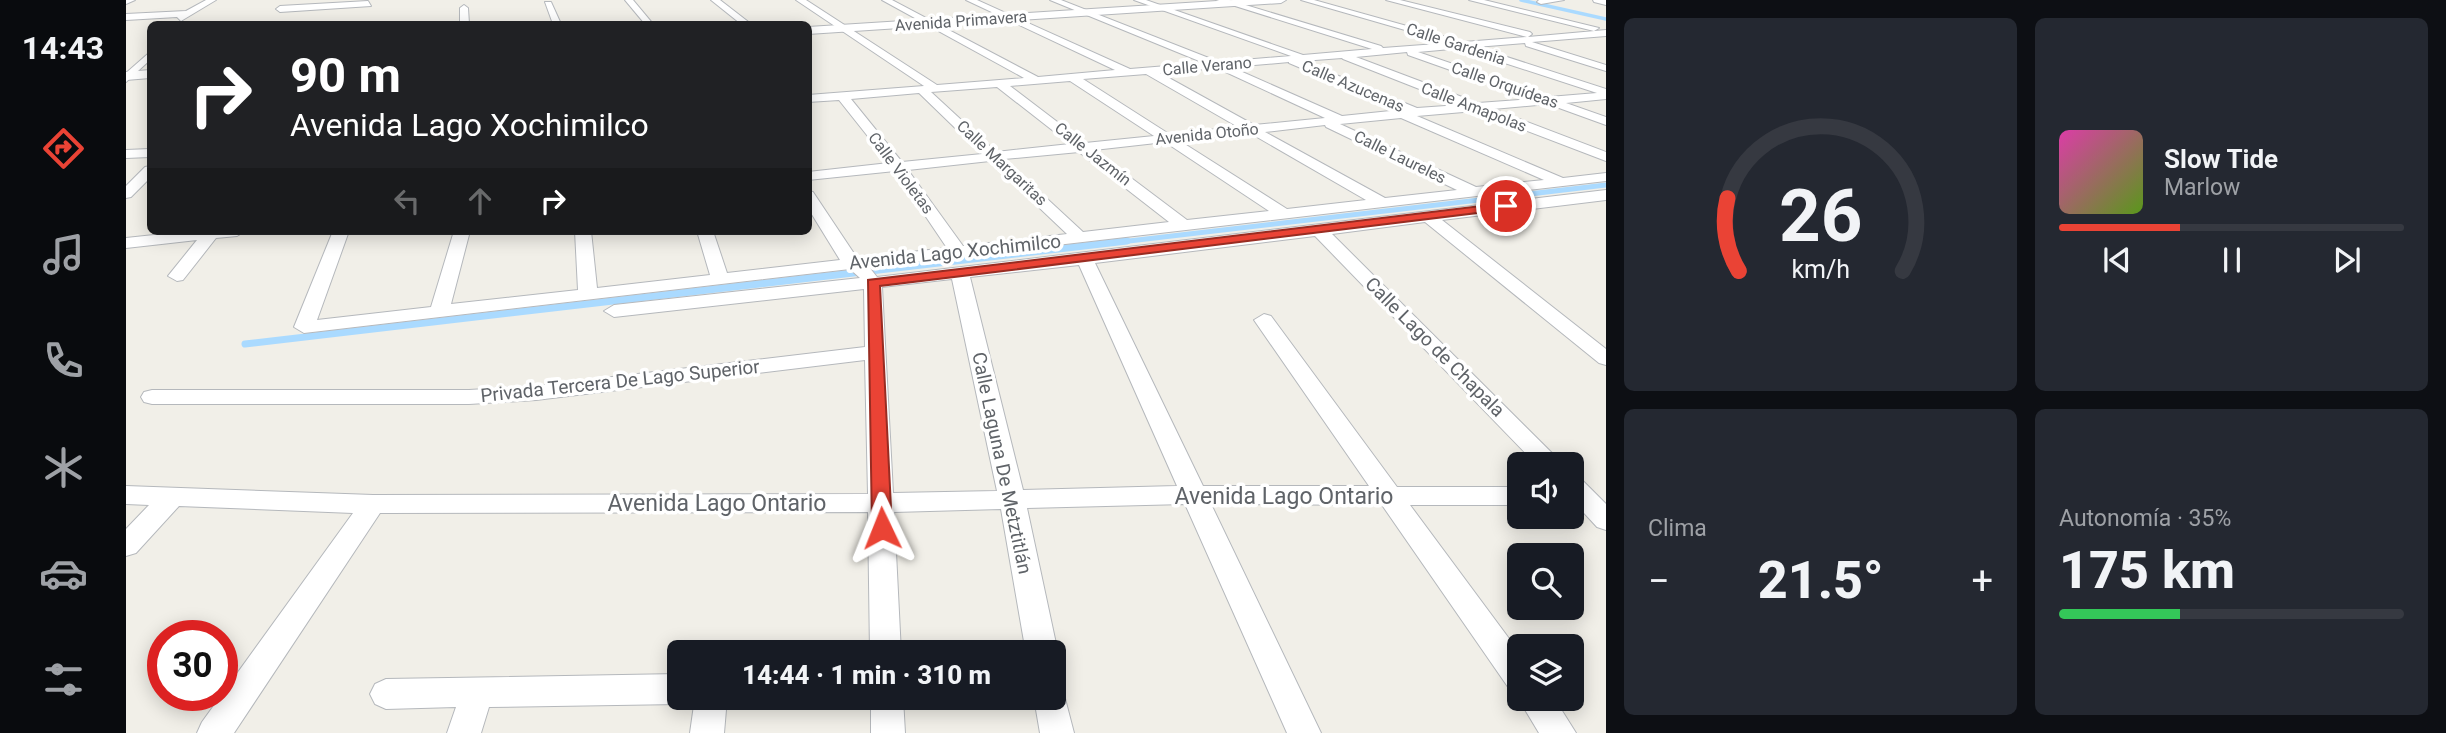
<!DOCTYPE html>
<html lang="es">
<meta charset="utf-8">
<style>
body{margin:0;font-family:Roboto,sans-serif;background:#242831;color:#f1f3f6;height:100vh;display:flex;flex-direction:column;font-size:26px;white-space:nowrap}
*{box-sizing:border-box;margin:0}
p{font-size:23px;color:#9ea1a6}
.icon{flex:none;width:38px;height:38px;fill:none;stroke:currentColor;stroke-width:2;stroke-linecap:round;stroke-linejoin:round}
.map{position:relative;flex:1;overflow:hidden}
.sheet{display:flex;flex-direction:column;gap:18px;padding:18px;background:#0d0f14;width:840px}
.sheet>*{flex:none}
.guide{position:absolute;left:21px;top:21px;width:665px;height:214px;border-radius:10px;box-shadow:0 4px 18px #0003;background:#202124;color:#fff;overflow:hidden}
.fabs{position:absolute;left:1381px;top:452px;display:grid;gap:14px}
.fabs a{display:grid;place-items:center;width:77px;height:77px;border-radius:10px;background:#171b24;box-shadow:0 4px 18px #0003;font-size:35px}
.speed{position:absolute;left:21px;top:620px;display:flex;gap:14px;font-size:35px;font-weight:700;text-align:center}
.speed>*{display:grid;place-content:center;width:91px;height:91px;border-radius:50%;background:#171b24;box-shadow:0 4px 18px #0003;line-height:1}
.speed .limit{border:10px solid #d22;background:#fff;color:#111}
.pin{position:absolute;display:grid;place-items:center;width:60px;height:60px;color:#fff;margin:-30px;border:4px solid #fff;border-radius:50%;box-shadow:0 2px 7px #0007}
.me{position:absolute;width:77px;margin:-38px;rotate:358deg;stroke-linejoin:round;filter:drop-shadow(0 0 5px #0008)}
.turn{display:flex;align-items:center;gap:24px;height:147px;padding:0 28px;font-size:32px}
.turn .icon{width:91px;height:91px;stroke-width:2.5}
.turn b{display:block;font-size:49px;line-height:60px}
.lanes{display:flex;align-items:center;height:66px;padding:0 28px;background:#0003;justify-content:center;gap:35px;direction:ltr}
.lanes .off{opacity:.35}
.big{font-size:52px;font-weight:800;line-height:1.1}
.sheet .tile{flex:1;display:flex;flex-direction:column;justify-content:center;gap:10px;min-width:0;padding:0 24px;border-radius:10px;background:#242831}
.sheet .dial{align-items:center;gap:0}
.dial svg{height:182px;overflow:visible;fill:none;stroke:#363941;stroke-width:7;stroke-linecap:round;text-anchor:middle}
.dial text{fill:#f1f3f6;stroke:none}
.song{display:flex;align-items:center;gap:21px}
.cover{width:84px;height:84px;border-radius:10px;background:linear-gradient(135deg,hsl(320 70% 55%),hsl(90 70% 35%))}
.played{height:7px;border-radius:4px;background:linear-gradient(90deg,#ea4335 35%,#363941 35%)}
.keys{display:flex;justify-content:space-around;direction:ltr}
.heat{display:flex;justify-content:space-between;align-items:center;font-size:38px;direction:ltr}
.charge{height:10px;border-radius:5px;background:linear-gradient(90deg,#34c759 35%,#363941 0)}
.sheet .tiles{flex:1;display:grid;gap:18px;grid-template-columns:repeat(2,1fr)}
.trip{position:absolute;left:541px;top:640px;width:399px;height:70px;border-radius:10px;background:#171b24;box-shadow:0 4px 18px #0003;font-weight:800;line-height:70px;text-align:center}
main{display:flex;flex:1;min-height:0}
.tabs{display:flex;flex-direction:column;width:126px;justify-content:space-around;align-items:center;background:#090b0e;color:#9ea1a6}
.tabs .icon{width:49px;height:49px}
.tabs .on{color:#ea4335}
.tabs b{font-size:32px;color:#f1f3f6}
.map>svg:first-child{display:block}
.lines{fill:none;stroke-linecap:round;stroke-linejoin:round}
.stream-far2{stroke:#aadaff;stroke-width:3.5}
.stream-far1{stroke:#aadaff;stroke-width:5}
.stream{stroke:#aadaff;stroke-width:7}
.minor-casing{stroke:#b5b8bc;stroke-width:2}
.tertiary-casing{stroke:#b5b8bc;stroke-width:2}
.minor{fill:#fff;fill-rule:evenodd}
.tertiary{fill:#fff;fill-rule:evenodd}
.route{fill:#ea4335;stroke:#982c22;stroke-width:2}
.labels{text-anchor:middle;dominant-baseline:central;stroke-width:7;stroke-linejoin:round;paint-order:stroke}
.far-street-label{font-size:16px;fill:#5f6368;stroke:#fff}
.street-label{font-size:19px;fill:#5f6368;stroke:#fff}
.near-street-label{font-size:23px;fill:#5f6368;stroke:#fff}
</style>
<main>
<nav class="tabs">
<b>14:43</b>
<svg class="icon on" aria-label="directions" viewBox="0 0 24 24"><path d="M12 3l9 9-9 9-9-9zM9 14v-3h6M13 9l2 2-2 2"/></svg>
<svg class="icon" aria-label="music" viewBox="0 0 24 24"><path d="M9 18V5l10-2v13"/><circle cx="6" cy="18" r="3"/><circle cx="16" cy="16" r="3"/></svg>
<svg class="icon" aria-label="phone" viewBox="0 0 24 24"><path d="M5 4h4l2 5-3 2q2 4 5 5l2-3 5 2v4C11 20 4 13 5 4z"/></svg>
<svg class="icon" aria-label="climate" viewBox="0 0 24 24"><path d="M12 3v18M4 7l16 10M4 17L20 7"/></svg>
<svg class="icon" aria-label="car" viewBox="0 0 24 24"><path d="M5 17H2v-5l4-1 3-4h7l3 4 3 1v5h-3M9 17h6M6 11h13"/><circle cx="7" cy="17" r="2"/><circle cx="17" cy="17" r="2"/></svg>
<svg class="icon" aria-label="filters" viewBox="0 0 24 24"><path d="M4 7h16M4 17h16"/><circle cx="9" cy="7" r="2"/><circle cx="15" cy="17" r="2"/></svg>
</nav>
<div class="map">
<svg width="1480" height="733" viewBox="0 0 1480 733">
<rect width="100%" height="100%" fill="#f1efe8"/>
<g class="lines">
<path class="stream-far2" d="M1395 0 1480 19"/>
<path class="stream-far1" d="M986 243 1480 185"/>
<path class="stream" d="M119 344 1001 241"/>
<g class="minor-casing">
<path id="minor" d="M0 0H9L0 4Z
M80 0H90L55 21 51 17 0 20V14L60 11Z
M499 0H507L527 24H519Z
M585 0H594L625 24H615Z
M670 0H680L811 85 898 78 756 0H766L912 77 989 70 840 0H851L1004 69 1078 63 924 0H935L1093 62 1165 56 1008 0H1020L1177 55 1246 49 1090 0H1103L1255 46 1257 48 1324 43 1175 0H1188L1338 42 1401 37 1260 0H1274L1404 32 1406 34 1402 37 1480 30V36L1406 42 1480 65V71L1400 46 1399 43 1350 47 1480 89V99L1440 103 1480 117V125L1422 104 1367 109 1480 152V161L1349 111 1291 116 1437 178 1480 173V181L743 267 751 277 1480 190V200L1316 220 1480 349V365L1473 363 1299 222 1206 234 1437 464H1410L1189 236 969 263 1077 486H1243L1128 320 1138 314 1145 316 1271 487H1393V505H1284L1393 652V691L1382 687 1256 505 1085 504 1195 733H1161L1059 504 901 508 932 653 928 661V653H900L875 509 768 512 775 653H744L742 512 254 513 108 733H71L76 722 227 513 53 506 10 553 0 556V529L23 505 0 504V486L247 495 742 494 739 360 410 400 343 404H26L18 402 15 397 18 392 26 390H343L410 386 739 347 738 289 488 317 478 311 488 305 734 278 724 269 178 333 168 327 207 231H223L191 320 305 307 328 231H344L325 304 452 290 449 231H465L471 288 584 275 571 231H587L601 273 714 260 682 208V191L687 192 731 258 821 248 769 171 682 180V172L763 163 713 100 682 102V95L798 86ZM1336 48 1348 53 1471 93 1423 97 1292 52ZM1281 52 1282 55 1406 99 1352 103 1230 57ZM1216 58 1217 59 1334 105 1291 108 1176 61ZM1163 62V63L1274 110 1216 116 1105 67ZM1091 68 1199 118 1128 125 1034 73ZM1020 74 1112 127 1043 134 957 79ZM944 81 1028 136 959 143 884 86ZM871 87 944 144 870 152 805 92ZM793 93 856 154 776 162 725 99ZM1275 118 1418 180 1350 187 1214 124ZM1199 125 1200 127 1331 190 1259 198 1139 132ZM1124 133 1240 200 1161 209 1054 141ZM1039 142 1143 211 1061 220 968 150ZM953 152 1043 222 957 232 878 159ZM864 161 941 234 837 246 782 170ZM953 265 1051 486 897 490 844 277ZM826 279 871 491 767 493 756 287Z
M1343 0H1358L1473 28 1468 31Z
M1413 0H1438L1415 4 1411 2Z
M242 1 245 6 154 12 150 9 154 6Z
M419 2H425L435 24H427Z
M338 5 342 8 343 24H334V8Z
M24 52V60L0 82V73Z
M24 149V157L0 158V150Z
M24 166V178L5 197 0 198V186L19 167Z
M65 231H119L111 236 90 238 57 280 51 281 42 276 71 240 0 248V238Z
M1446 476 1455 479 1480 504V530L1471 527 1446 500Z
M553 674V698H565L553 704 363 707 355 733H321L330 707 260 709 249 704 244 694 249 684 260 679Z
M928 684 936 687 948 733H914L908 698H928Z
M1393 695V698H1428L1450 733H1413L1392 698Z
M569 698H601L598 733H564Z
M745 698H777L779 733H745Z"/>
</g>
<g class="tertiary-casing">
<path id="tertiary" d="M1107 0H1160L1155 3 682 34V27Z
M1467 0H1480V5L1468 2Z
M24 70V78L0 80V72Z"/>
</g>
<use href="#minor" class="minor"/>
<use href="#tertiary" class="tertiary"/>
</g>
<path class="route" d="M1380 203 1385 206 1384 209 754 286 766 528 763 533 756 535 749 533 746 528 742 280Z"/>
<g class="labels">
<g class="far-street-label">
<text transform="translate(835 21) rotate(-4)">Avenida Primavera</text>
<text transform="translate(1330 44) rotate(18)">Calle Gardenia</text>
<text transform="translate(1081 66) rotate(-5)">Calle Verano</text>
<text transform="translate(1379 85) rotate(19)">Calle Orquídeas</text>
<text transform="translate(1227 86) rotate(23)">Calle Azucenas</text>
<text transform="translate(1348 107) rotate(21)">Calle Amapolas</text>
<text transform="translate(1081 134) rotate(-6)">Avenida Otoño</text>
<text transform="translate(967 154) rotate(38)">Calle Jazmín</text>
<text transform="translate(1274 157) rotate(26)">Calle Laureles</text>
<text transform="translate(876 163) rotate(43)">Calle Margaritas</text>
<text transform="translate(775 173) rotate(53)">Calle Violetas</text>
</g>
<g class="street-label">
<text transform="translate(829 252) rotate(-6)">Avenida Lago Xochimilco</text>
<text transform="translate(1309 347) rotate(45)">Calle Lago de Chapala</text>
<text transform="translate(494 381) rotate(-6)">Privada Tercera De Lago Superior</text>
<text transform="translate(876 463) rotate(78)">Calle Laguna De Metztitlán</text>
</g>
<g class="near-street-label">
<text x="1158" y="496">Avenida Lago Ontario</text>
<text x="591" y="503">Avenida Lago Ontario</text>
</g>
</g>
</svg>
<div class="fabs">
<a><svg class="icon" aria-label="sound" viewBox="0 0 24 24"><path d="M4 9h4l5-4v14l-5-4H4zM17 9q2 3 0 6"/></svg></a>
<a><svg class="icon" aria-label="search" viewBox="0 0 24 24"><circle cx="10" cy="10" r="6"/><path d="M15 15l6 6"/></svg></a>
<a><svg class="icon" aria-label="layers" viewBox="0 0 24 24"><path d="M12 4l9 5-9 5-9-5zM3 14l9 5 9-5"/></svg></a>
</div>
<div class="speed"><div class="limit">30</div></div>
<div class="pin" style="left:1380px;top:206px;background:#d93025"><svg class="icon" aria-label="arrive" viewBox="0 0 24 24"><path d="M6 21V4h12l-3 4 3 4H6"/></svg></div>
<svg class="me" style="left:756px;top:528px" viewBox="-20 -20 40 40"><path d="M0-17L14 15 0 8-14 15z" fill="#ea4335" stroke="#fff" stroke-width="4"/></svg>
<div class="trip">14:44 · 1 min · 310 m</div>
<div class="guide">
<div class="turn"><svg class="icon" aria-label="right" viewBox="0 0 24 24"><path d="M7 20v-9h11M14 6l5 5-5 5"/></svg><div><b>90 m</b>Avenida Lago Xochimilco</div></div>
<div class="lanes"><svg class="icon off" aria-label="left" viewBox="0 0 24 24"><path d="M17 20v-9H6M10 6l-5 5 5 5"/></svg><svg class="icon off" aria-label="ahead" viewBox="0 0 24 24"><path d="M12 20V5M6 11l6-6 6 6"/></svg><svg class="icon" aria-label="right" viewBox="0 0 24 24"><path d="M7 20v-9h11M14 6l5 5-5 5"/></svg></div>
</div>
</div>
<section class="sheet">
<div class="tiles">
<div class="tile dial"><svg viewBox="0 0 100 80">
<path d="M14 69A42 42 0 1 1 86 69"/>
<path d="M14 69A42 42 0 0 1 9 37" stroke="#ea4335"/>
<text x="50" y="56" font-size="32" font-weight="700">26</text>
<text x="50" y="72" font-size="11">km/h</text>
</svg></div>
<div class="tile">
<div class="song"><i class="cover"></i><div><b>Slow Tide</b><p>Marlow</p></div></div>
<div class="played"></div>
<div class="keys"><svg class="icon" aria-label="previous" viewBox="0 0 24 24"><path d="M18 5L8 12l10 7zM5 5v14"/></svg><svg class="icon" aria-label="pause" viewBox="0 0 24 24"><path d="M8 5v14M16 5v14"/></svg><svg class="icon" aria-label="next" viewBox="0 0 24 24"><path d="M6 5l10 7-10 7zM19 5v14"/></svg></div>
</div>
<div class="tile"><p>Clima</p>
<div class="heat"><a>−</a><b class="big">21.5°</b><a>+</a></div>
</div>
<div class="tile"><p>Autonomía · 35%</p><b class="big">175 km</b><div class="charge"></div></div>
</div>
</section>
</main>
